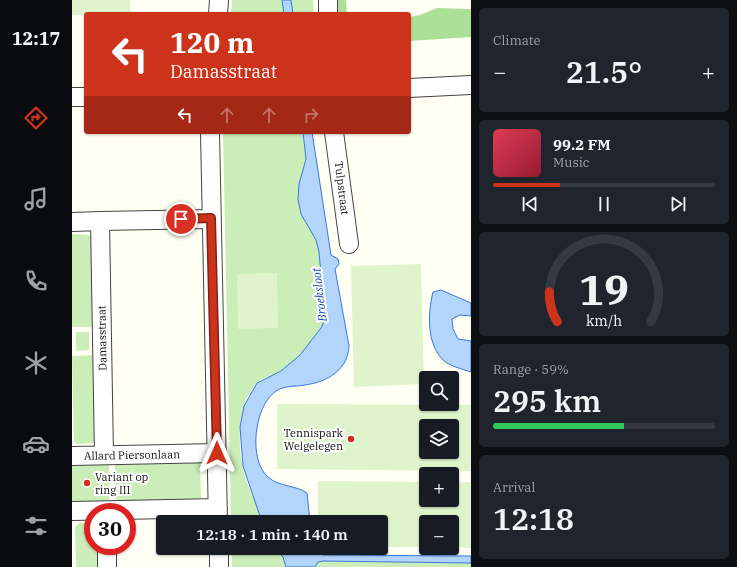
<!DOCTYPE html>
<meta charset="utf-8">
<style>
body{margin:0;font-family:"IBM Plex Serif",serif;background:#20242c;color:#f1f3f6;height:100vh;display:flex;flex-direction:column;font-size:15px;white-space:nowrap}
*{box-sizing:border-box;margin:0}
p{font-size:13px;color:#9ea1a6}
.icon{flex:none;width:22px;height:22px;fill:none;stroke:currentColor;stroke-width:2;stroke-linecap:round;stroke-linejoin:round}
.map{position:relative;flex:1;overflow:hidden}
.drawer{display:flex;flex-direction:column;gap:8px;padding:8px;background:#0d0f14;width:266px}
.drawer>*{flex:none}
.banner{position:absolute;left:12px;top:12px;width:327px;height:122px;border-radius:4px;box-shadow:0 1px 3px #0004;background:#cd321b;color:#fff;overflow:hidden}
.controls{position:absolute;left:347px;top:371px;display:grid;gap:8px}
.controls a{display:grid;place-items:center;width:40px;height:40px;border-radius:4px;background:#171b24;box-shadow:0 1px 3px #0004;font-size:20px}
.speed{position:absolute;left:12px;top:503px;display:flex;gap:8px;font-size:20px;font-weight:700;text-align:center}
.speed>*{display:grid;place-content:center;width:52px;height:52px;border-radius:50%;background:#171b24;box-shadow:0 1px 3px #0004;line-height:1}
.speed .limit{border:6px solid #d22;background:#fff;color:#111}
.pin{position:absolute;display:grid;place-items:center;width:34px;height:34px;color:#fff;margin:-17px;border:2px solid #fff;border-radius:50%;box-shadow:0 1px 4px #0007}
.me{position:absolute;width:44px;margin:-22px;rotate:0deg;stroke-linejoin:round;filter:drop-shadow(0 0 3px #0008)}
.turn{display:flex;align-items:center;gap:14px;height:84px;padding:0 20px;font-size:18px}
.turn .icon{width:52px;height:52px;stroke-width:2.5}
.turn b{display:block;font-size:28px;line-height:34px}
.lanes{display:flex;align-items:center;height:38px;padding:0 20px;background:#0003;justify-content:center;gap:20px;direction:ltr}
.lanes .off{opacity:.35}
.big{font-size:30px;font-weight:600;line-height:1.1}
.drawer .tile{flex:1;display:flex;flex-direction:column;justify-content:center;gap:6px;min-width:0;padding:0 14px;border-radius:6px;background:#20242c}
.drawer .dial{align-items:center;gap:0}
.dial svg{height:104px;overflow:visible;fill:none;stroke:#363941;stroke-width:7;stroke-linecap:round;text-anchor:middle}
.dial text{fill:#f1f3f6;stroke:none}
.song{display:flex;align-items:center;gap:12px}
.cover{width:48px;height:48px;border-radius:6px;background:linear-gradient(135deg,hsl(350 70% 55%),hsl(350 70% 35%))}
.played{height:4px;border-radius:2px;background:linear-gradient(90deg,#cd321b 30%,#363941 30%)}
.keys{display:flex;justify-content:space-around;direction:ltr}
.heat{display:flex;justify-content:space-between;align-items:center;font-size:22px;direction:ltr}
.charge{height:6px;border-radius:3px;background:linear-gradient(90deg,#34c759 59%,#363941 0)}
.trip{position:absolute;left:84px;top:515px;width:232px;height:40px;border-radius:4px;background:#171b24;box-shadow:0 1px 3px #0004;font-weight:600;line-height:40px;text-align:center}
main{display:flex;flex:1;min-height:0}
.menu{display:flex;flex-direction:column;width:72px;justify-content:space-around;align-items:center;background:#090b0e;color:#9ea1a6}
.menu .icon{width:28px;height:28px}
.menu .current{color:#cd321b}
.menu b{font-size:18px;color:#f1f3f6}
.map>svg:first-child{display:block}
.green{fill:#cbeeb9}
.forest{fill:#abe096}
.pitch{fill:#dff4cb;fill-rule:evenodd}
.water{fill:#b3d4fb;stroke:#347ad8}
.lines{fill:none;stroke-linecap:round;stroke-linejoin:round}
.minor-casing{stroke:#434343;stroke-width:20}
.minor{stroke:#fff;stroke-width:18}
.route-casing{stroke:#852012;stroke-width:10}
.route{stroke:#cd321b;stroke-width:7}
.poi-dot{fill:#cd321b;stroke:#fff;stroke-width:1.5}
.labels{text-anchor:middle;dominant-baseline:central;stroke-width:4;stroke-linejoin:round;paint-order:stroke}
.street-label{font-size:11px;fill:#101010;stroke:#fff}
.poi-label{font-size:11px;fill:#101010;stroke:#fff;text-anchor:end}
.water-label{font-size:12px;font-style:italic;fill:#0d4cae;stroke:#fff}
</style>
<main>
<nav class="menu">
<b>12:17</b>
<svg class="icon current" aria-label="directions" viewBox="0 0 24 24"><path d="M12 3l9 9-9 9-9-9zM9 14v-3h6M13 9l2 2-2 2"/></svg>
<svg class="icon" aria-label="music" viewBox="0 0 24 24"><path d="M9 18V5l10-2v13"/><circle cx="6" cy="18" r="3"/><circle cx="16" cy="16" r="3"/></svg>
<svg class="icon" aria-label="phone" viewBox="0 0 24 24"><path d="M5 4h4l2 5-3 2q2 4 5 5l2-3 5 2v4C11 20 4 13 5 4z"/></svg>
<svg class="icon" aria-label="climate" viewBox="0 0 24 24"><path d="M12 3v18M4 7l16 10M4 17L20 7"/></svg>
<svg class="icon" aria-label="car" viewBox="0 0 24 24"><path d="M5 17H2v-5l4-1 3-4h7l3 4 3 1v5h-3M9 17h6M6 11h13"/><circle cx="7" cy="17" r="2"/><circle cx="17" cy="17" r="2"/></svg>
<svg class="icon" aria-label="filters" viewBox="0 0 24 24"><path d="M4 7h16M4 17h16"/><circle cx="9" cy="7" r="2"/><circle cx="15" cy="17" r="2"/></svg>
</nav>
<div class="map">
<svg width="399" height="567" viewBox="0 0 399 567">
<rect width="100%" height="100%" fill="#fffff3"/>
<path class="green" d="M160 0H210L212 14H159Z
M219 0H241L242 14H221Z
M151 132H231L234 159 227 184 226 199 229 214 244 240 247 252 253 319C245 339 227 358 210 370 204 374 197 376 190 379 164 395 165 447 172 473 177 490 186 505 190 522H159Z
M0 234 17 235 19 237 22 327H0Z
M4 332H17V350L4 351Z
M23 355 24 443 5 444 2 441 0 356Z
M37 459 38 507H0V460Z
M128 462 129 500 43 503V463Z
M7 523H21V546H26L27 567H4L3 527Z
M160 548H202L211 557 214 567H160Z
M251 561 399 563V567H243L246 562Z"/>
<path class="forest" d="M264 0H274L275 14H264Z
M365 8 399 9V37L337 41V17L348 15Z"/>
<path class="pitch" d="M0 0H58V11L68 14 0 15Z
M349 264 352 384 282 387 279 266Z
M205 273 206 328 166 329 165 274Z
M205 404 399 405V471L205 469ZM354 426H380V452H354Z
M246 481 354 482V500H380V482H399V548L380 547V522H354V547H309V522H246Z"/>
<path class="water" d="M210 0H219L221 14H212Z
M231 132H240L259 255 266 259 267 264 263 269 277 346C276 370 255 382 233 385 223 387 214 385 204 391 182 406 176 460 196 477 207 487 224 485 235 493L238 522H190L171 466 168 427 172 406 185 383 209 371 228 355 249 328 253 319 247 252 244 240 229 214 226 199 227 184 234 159Z
M369 290 399 303V316L388 315 380 319 381 329 386 339 399 341V372C390 369 377 366 371 360 354 343 356 312 361 292Z
M202 548H240L242 551 251 552V555L399 556V563L251 561 246 562 243 567H214L211 557Z"/>
<g class="lines">
<g class="minor-casing">
<path id="minor" d="M256 0V14
M146 14 147 0
M337 88 399 85
M0 97H14
M138 132 146 522
M262 132 277 244
M28 221 139 219
M0 222 28 221 32 455
M0 456 145 453
M0 511 146 508
M35 546V567
M147 548V567"/>
</g>
<use href="#minor" class="minor"/>
</g>
<g class="lines">
<g class="route-casing">
<path id="route" d="M109 219 139 218 145 453"/>
</g>
<use href="#route" class="route"/>
</g>
<g class="poi-dot">
<circle cx="279" cy="439" r="4"/>
<circle cx="15" cy="483" r="4"/>
</g>
<g class="labels">
<g class="street-label">
<text transform="translate(270 188) rotate(83)">Tulpstraat</text>
<text transform="translate(30 338) rotate(-91)">Damasstraat</text>
<text transform="translate(60 455) rotate(-1)">Allard Piersonlaan</text>
</g>
<g class="poi-label">
<text x="271" y="433">Tennispark<tspan x="271" dy="13">Welgelegen</tspan></text>
<text x="23" y="477" text-anchor="start">Variant op<tspan x="23" dy="13">ring III</tspan></text>
</g>
<g class="water-label">
<text transform="translate(247 295) rotate(-97)">Broeksloot</text>
</g>
</g>
</svg>
<div class="controls">
<a><svg class="icon" aria-label="search" viewBox="0 0 24 24"><circle cx="10" cy="10" r="6"/><path d="M15 15l6 6"/></svg></a>
<a><svg class="icon" aria-label="layers" viewBox="0 0 24 24"><path d="M12 4l9 5-9 5-9-5zM3 14l9 5 9-5"/></svg></a>
<a>+</a>
<a>−</a>
</div>
<div class="speed"><div class="limit">30</div></div>
<div class="pin" style="left:109px;top:219px;background:#d93025"><svg class="icon" aria-label="arrive" viewBox="0 0 24 24"><path d="M6 21V4h12l-3 4 3 4H6"/></svg></div>
<svg class="me" style="left:145px;top:453px" viewBox="-20 -20 40 40"><path d="M0-17L14 15 0 8-14 15z" fill="#cd321b" stroke="#fff" stroke-width="4"/></svg>
<div class="trip">12:18 · 1 min · 140 m</div>
<div class="banner">
<div class="turn"><svg class="icon" aria-label="left" viewBox="0 0 24 24"><path d="M17 20v-9H6M10 6l-5 5 5 5"/></svg><div><b>120 m</b>Damasstraat</div></div>
<div class="lanes"><svg class="icon" aria-label="left" viewBox="0 0 24 24"><path d="M17 20v-9H6M10 6l-5 5 5 5"/></svg><svg class="icon off" aria-label="ahead" viewBox="0 0 24 24"><path d="M12 20V5M6 11l6-6 6 6"/></svg><svg class="icon off" aria-label="ahead" viewBox="0 0 24 24"><path d="M12 20V5M6 11l6-6 6 6"/></svg><svg class="icon off" aria-label="right" viewBox="0 0 24 24"><path d="M7 20v-9h11M14 6l5 5-5 5"/></svg></div>
</div>
</div>
<section class="drawer">
<div class="tile"><p>Climate</p>
<div class="heat"><a>−</a><b class="big">21.5°</b><a>+</a></div>
</div>
<div class="tile">
<div class="song"><i class="cover"></i><div><b>99.2 FM</b><p>Music</p></div></div>
<div class="played"></div>
<div class="keys"><svg class="icon" aria-label="previous" viewBox="0 0 24 24"><path d="M18 5L8 12l10 7zM5 5v14"/></svg><svg class="icon" aria-label="pause" viewBox="0 0 24 24"><path d="M8 5v14M16 5v14"/></svg><svg class="icon" aria-label="next" viewBox="0 0 24 24"><path d="M6 5l10 7-10 7zM19 5v14"/></svg></div>
</div>
<div class="tile dial"><svg viewBox="0 0 100 80">
<path d="M14 69A42 42 0 1 1 86 69"/>
<path d="M14 69A42 42 0 0 1 8 46" stroke="#cd321b"/>
<text x="50" y="56" font-size="32" font-weight="700">19</text>
<text x="50" y="72" font-size="11">km/h</text>
</svg></div>
<div class="tile"><p>Range · 59%</p><b class="big">295 km</b><div class="charge"></div></div>
<div class="tile"><p>Arrival</p><b class="big">12:18</b></div>
</section>
</main>
